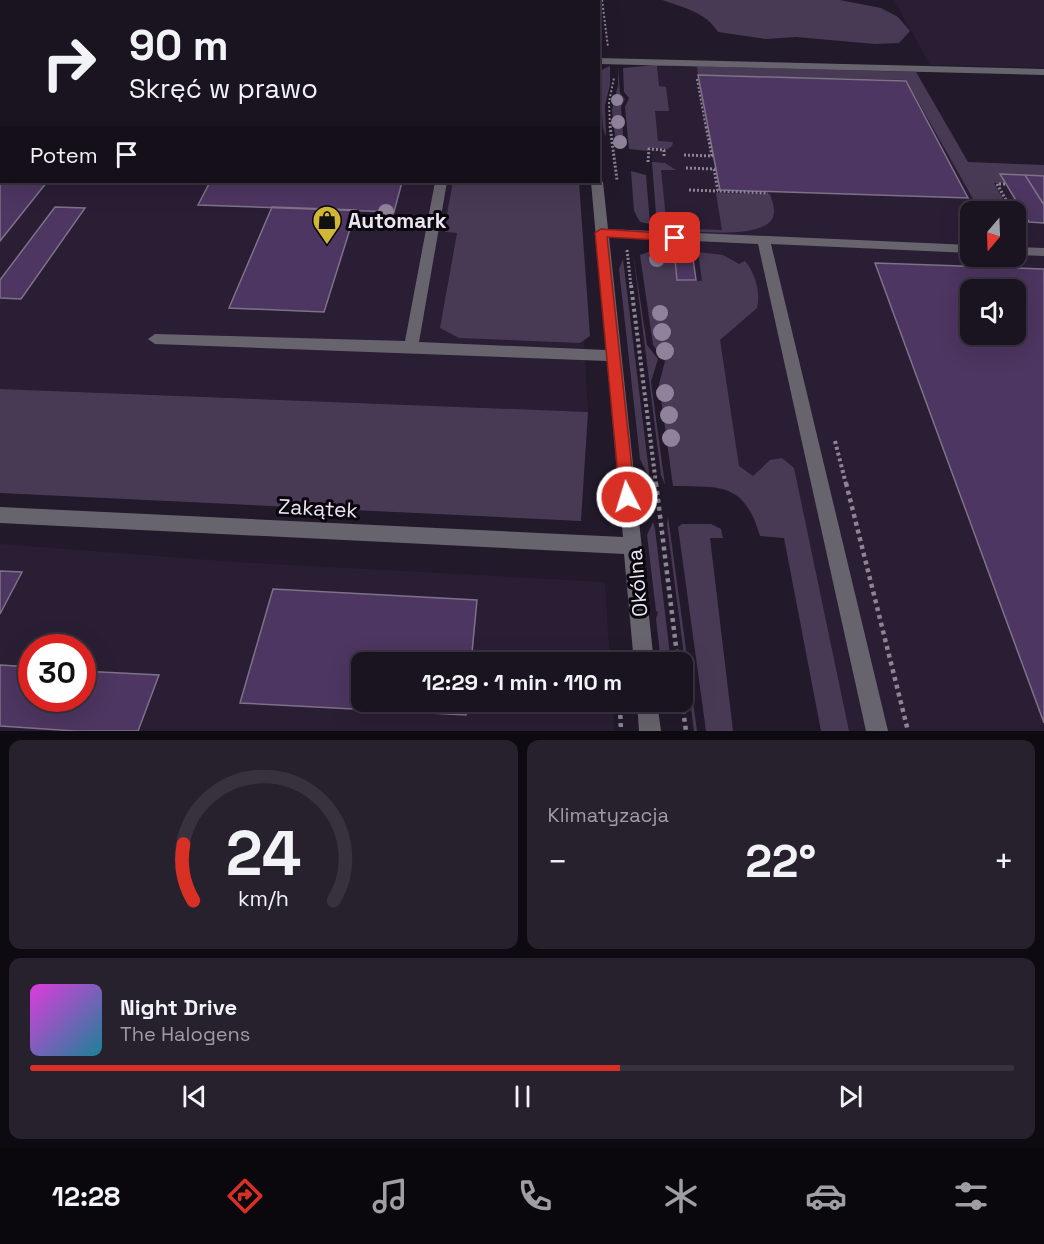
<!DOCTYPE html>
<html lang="pl">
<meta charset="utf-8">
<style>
body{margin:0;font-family:"Space Grotesk",sans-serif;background:#27202d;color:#f1f3f6;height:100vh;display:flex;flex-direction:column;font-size:22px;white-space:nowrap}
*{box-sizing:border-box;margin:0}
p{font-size:20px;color:#9f9ea5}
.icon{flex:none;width:33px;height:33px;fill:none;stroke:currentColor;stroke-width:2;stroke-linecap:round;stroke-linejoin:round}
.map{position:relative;height:731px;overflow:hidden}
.sheet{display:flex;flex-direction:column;gap:9px;padding:9px;background:#0e0a12;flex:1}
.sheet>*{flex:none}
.guide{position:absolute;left:0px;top:0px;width:600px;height:183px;box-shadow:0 6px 24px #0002,0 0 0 2px #38323e;background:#1a1320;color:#f1f3f6;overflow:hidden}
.needle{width:39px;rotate:199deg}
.fabs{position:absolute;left:960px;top:201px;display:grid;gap:12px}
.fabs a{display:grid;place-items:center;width:66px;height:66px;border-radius:12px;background:#1a1320;box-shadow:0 6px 24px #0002,0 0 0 2px #38323e;font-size:30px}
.speed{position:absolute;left:18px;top:634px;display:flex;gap:12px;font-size:30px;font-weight:700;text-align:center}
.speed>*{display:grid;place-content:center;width:78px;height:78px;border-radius:50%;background:#1a1320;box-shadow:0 6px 24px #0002,0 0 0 2px #38323e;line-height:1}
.speed .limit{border:9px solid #d22;background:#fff;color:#111}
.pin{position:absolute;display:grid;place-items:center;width:51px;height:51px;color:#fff;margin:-26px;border-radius:12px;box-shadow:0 3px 9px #0006}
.me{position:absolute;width:66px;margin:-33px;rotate:355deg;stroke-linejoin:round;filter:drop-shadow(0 0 4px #0008)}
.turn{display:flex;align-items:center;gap:21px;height:126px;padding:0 30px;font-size:27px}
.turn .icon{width:78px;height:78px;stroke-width:2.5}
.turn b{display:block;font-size:42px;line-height:51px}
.then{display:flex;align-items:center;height:57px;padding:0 30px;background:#0003;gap:12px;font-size:22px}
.big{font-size:45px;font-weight:800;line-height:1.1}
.sheet .card{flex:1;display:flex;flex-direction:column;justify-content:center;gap:9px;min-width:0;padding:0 21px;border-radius:12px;background:#27202d}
.sheet .dial{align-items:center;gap:0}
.dial svg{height:156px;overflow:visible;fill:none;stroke:#38323e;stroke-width:7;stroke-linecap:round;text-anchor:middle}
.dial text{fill:#f1f3f6;stroke:none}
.song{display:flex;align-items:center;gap:18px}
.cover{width:72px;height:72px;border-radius:9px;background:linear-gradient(135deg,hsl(300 70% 55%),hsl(190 70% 35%))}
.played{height:6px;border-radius:3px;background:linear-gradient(90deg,#d93025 60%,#38323e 60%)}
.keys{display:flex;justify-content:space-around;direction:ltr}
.heat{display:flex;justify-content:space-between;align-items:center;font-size:33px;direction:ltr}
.sheet .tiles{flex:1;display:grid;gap:9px;grid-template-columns:1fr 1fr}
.card:last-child{grid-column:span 2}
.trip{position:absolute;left:351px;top:652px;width:342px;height:60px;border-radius:12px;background:#1a1320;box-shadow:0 6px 24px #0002,0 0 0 2px #38323e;font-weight:800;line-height:60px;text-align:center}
.menu{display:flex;height:96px;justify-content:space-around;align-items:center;background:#0a080d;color:#9f9ea5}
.menu .icon{width:42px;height:42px}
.menu .on{color:#d93025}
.menu b{font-size:27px;color:#f1f3f6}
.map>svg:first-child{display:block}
.built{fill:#2a1e35;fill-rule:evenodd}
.green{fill:#483a55}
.building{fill:#4d3661;stroke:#7d7287;stroke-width:1.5;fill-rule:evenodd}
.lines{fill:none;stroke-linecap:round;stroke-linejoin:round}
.path-far3{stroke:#8c8593;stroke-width:2;stroke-dasharray:2 2;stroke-linecap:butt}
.path-far2{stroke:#8c8593;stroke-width:3;stroke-dasharray:2 2;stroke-linecap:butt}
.path-far1{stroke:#8c8593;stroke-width:4;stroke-dasharray:3 3;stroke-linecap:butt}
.path{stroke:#8c8593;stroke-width:4.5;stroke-dasharray:4 4;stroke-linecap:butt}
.minor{fill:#68646d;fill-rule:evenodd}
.tree{fill:#8f839b}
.route{fill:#d93025;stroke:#8d1f18;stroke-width:1.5}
.labels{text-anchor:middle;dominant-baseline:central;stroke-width:6;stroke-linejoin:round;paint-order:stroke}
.poi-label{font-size:21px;font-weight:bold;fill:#ebe5f1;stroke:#0a060d;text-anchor:start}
.street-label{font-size:21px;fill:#ebe5f1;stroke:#0a060d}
</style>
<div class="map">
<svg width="1044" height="731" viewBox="0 0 1044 731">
<rect width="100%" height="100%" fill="#22192a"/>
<path class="built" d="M0 0H567V2H2L1 18Z
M894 0H1044V68L930 65Z
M0 60 2 182H576L588 412 0 389Z
M653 65 916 72 968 162 1044 165V731H836L788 489 726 484 660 251 648 113ZM970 212H1016V256H970ZM970 290H1016V334H970Z
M0 544 236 562 605 582 610 663H362V702H613L614 731H0ZM32 648H82V699H32Z"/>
<path class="green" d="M662 0H840L881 8 898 17 910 31 899 43 875 44 796 37 766 39 718 32C706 12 682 7 662 0Z
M654 65 916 72 968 162 1044 165V176L1001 175 1005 183H994L1010 211H980L906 80 698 75 697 66H657L659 86 666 87 669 111H655L658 141 673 142 672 146 668 149 648 148V151L629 149 625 107 629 98 624 92 623 68Z
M610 66V85L605 105 606 137 603 128 599 71Z
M618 66 620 93 625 99 621 107 624 148 616 145 612 110 618 85Z
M652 162 665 163 676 170H661L667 228 722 230 716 193 770 194C772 201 776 210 773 217 764 242 680 230 657 228Z
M631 171 646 175 650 224 640 222 634 211Z
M453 182H579L590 336 580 343 459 338 440 328 457 233 446 232 444 229Z
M674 251 677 280 702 281 698 252 723 255 739 264 745 261C755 273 761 292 757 308L720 340 739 466 753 476 770 460 782 458 794 468 849 731H821L784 538 760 536C744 482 721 487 673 486L659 384 665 361 653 345 640 255 649 252Z
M633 252 647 345 658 359 651 382 665 485 661 475Z
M623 259 649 472V478L640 459 619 269Z
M0 389 588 412 581 521 0 493Z
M668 516 697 731H694L667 525Z
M653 522 655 529 671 663H661L656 619 658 612 656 611 647 535Z
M682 524H711L721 529 723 538H710L733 731H706L678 527Z"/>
<path class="building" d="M0 0H455L2 2V9Z
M698 75 906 81 968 198 720 190Z
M0 110 2 182H47L0 241Z
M1000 174 1025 175 1044 205V223L1029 222Z
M1025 175 1044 176V205Z
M210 182H402L394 212 198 205Z
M55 207 85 208 21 299 0 298V280Z
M272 207 356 210 324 312 229 308Z
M674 250 692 251 696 280H677Z
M875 263 1044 269V723L1019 655ZM970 290H1016V334H970Z
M0 571 22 572 0 614Z
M273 589 477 600 471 663H362V702H467L466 715 240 703Z
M0 665 32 667V699H82V671L159 675 138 731H75L0 726Z"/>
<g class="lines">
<path class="path-far3" d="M602 0 608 47
M697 79 706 128
M610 128 609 102 614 78"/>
<path class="path-far2" d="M610 126 617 180
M684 155 712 156 706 126
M648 162 649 149 664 150V157
M686 168 714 169 718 191 768 193
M1005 184H997L1013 212
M689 190 718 191
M1016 215 1027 235
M627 250 631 286"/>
<path class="path-far1" d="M631 285 656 484
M835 441 846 484"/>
<path class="path" d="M656 483 678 663
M846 483 908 731
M682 702 686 731
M620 707 621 731"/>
<path class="minor" d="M577 0H585L586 2H577Z
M598 58 1044 69V75L598 64Z
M598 179 603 182 608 229 970 245V253L771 244 888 731H866L758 244 609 237 654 663H634L624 554 0 523V507L623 537 607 361 155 344 148 339 155 334 405 341 435 182H447L419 342 606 350 591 182H598Z
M1016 247 1044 248V256L1016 255Z
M637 702H657L661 731H639Z"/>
</g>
<g class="tree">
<circle cx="617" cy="100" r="6"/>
<circle cx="618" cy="122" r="7"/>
<circle cx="620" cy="142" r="7"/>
<circle cx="386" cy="212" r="8"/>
<circle cx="657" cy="259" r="8"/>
<circle cx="660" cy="313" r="8"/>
<circle cx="662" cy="332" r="9"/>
<circle cx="665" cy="351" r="9"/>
<circle cx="665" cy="393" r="9"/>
<circle cx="669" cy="415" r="9"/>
<circle cx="671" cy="438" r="9"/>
</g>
<path class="route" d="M601 229 675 234 681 238 675 241 607 237 635 497 633 502 627 504 622 502 620 497 595 233Z"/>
<defs>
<g id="shop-pin" transform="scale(1.5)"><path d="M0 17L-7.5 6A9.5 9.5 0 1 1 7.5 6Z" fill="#d0b736" stroke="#0a060d"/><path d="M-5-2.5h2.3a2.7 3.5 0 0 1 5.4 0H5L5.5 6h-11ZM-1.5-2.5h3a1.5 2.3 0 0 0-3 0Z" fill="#111"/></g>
</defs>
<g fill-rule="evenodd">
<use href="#shop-pin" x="327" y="220"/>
</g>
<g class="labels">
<g class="poi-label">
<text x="348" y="220">Automark</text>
</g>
<g class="street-label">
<text transform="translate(318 508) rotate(3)">Zakątek</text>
<text transform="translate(637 583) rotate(-95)">Okólna</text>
</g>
</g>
</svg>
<div class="fabs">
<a><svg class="needle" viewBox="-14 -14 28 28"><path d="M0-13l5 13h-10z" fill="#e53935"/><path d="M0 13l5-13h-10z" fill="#9f9ea5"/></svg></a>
<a><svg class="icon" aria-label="sound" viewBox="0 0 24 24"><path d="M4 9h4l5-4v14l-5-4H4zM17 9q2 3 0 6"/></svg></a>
</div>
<div class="speed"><div class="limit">30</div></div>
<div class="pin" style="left:675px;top:238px;background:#d93025"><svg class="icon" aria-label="arrive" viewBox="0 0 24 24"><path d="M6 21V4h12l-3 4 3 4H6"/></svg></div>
<svg class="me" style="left:627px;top:497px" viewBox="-20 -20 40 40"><circle r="17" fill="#d93025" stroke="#fff" stroke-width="3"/><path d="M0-11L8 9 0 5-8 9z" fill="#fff"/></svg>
<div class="trip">12:29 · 1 min · 110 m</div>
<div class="guide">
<div class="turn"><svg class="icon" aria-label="right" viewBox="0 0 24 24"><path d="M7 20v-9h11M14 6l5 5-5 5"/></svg><div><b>90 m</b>Skręć w prawo</div></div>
<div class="then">Potem<svg class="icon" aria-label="arrive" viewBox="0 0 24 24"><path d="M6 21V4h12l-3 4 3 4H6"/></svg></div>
</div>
</div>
<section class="sheet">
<div class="tiles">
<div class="card dial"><svg viewBox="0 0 100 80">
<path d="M14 69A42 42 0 1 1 86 69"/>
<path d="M14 69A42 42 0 0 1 9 40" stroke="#d93025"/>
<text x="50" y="56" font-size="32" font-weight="700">24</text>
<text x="50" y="72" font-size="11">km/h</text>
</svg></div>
<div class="card"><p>Klimatyzacja</p>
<div class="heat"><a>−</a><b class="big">22°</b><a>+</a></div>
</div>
<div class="card">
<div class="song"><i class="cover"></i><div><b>Night Drive</b><p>The Halogens</p></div></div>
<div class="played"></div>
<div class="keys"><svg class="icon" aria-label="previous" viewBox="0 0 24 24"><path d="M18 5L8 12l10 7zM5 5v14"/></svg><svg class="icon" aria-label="pause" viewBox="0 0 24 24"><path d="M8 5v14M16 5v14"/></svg><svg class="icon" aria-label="next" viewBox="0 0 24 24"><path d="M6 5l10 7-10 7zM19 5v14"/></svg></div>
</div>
</div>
</section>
<nav class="menu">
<b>12:28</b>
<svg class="icon on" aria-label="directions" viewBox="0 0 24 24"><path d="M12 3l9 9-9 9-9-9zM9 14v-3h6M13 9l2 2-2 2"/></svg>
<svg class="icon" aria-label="music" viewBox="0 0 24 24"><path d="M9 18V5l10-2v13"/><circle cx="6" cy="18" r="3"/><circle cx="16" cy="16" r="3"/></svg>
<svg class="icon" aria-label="phone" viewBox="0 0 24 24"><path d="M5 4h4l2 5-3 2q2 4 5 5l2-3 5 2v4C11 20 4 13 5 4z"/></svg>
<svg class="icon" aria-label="climate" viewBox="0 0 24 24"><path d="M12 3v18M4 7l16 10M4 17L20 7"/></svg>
<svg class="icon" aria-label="car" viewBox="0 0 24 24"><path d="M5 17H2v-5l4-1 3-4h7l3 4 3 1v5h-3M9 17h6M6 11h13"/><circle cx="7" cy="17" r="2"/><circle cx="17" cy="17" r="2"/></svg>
<svg class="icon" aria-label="filters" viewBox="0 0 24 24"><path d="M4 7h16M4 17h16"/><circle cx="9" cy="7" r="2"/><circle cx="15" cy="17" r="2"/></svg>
</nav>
